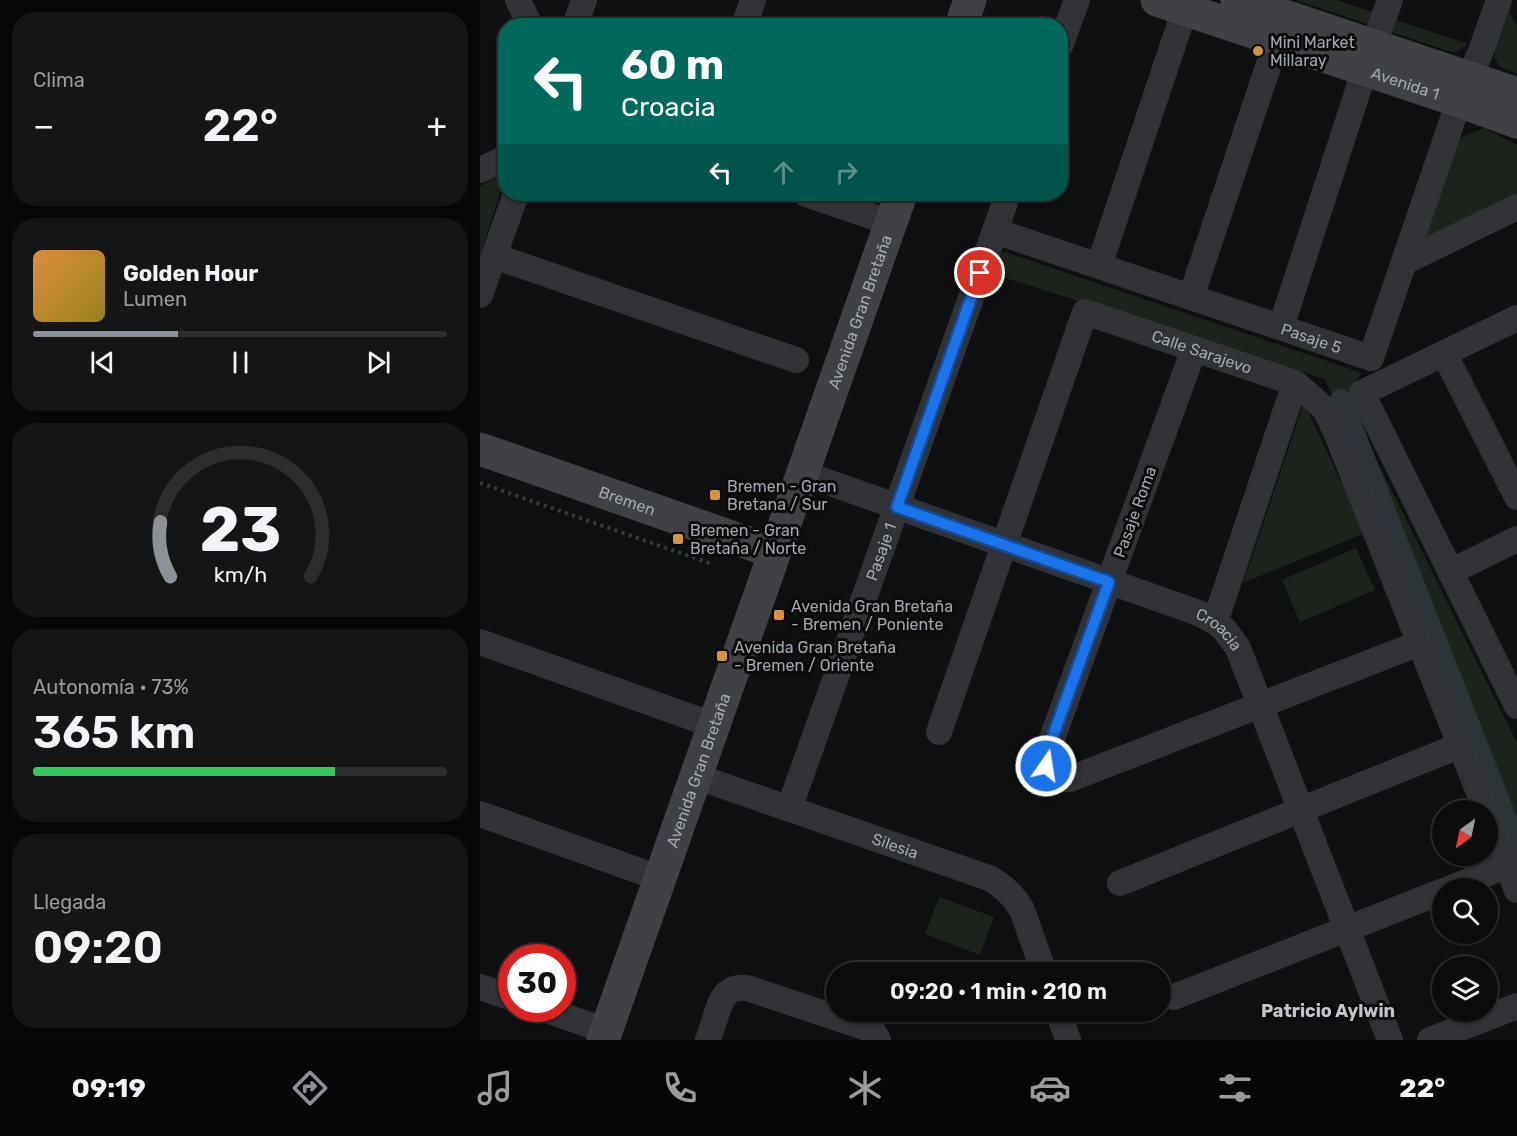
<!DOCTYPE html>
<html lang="es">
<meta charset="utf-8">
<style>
body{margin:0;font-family:Rubik,sans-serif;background:#141516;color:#f1f3f6;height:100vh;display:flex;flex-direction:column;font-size:22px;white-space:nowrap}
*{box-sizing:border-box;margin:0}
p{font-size:20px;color:#9a9b9d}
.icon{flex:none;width:33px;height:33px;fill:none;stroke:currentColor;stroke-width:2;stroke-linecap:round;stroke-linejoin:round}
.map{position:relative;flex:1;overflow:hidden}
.side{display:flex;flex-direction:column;gap:12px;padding:12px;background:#060707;width:480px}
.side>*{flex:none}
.guide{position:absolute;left:18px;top:18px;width:570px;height:183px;border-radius:24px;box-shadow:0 2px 4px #0004,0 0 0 2px #2b2c2e;background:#00695c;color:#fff;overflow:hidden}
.needle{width:39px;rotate:213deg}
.tools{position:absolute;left:952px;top:800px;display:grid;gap:12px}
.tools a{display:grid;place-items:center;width:66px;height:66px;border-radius:50%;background:#0b0c0d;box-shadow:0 2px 4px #0004,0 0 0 2px #2b2c2e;font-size:30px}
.speed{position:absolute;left:18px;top:944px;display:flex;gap:12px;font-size:30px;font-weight:700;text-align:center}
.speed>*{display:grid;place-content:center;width:78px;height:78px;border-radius:50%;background:#0b0c0d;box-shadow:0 2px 4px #0004,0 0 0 2px #2b2c2e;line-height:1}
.speed .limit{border:9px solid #d22;background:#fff;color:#111}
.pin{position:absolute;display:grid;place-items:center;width:51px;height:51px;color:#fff;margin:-26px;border:3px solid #fff;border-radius:50%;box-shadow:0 2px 6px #0007}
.me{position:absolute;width:66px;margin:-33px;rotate:13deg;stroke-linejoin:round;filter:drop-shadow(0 0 4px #0008)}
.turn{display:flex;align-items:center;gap:21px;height:126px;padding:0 24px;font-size:27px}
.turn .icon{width:78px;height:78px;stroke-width:2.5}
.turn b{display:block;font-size:42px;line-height:51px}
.lanes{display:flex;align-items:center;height:57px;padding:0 24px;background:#0003;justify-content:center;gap:30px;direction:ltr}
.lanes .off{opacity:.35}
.big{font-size:45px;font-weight:600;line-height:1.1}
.side .card{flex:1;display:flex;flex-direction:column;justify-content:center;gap:9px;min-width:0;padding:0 21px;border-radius:24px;background:#141516}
.side .dial{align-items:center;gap:0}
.dial svg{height:156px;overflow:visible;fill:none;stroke:#2b2c2e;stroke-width:7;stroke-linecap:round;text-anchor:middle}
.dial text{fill:#f1f3f6;stroke:none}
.song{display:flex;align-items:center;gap:18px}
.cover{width:72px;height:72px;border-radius:9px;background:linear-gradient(135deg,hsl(30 70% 55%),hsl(50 70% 35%))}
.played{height:6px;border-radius:3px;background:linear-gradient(90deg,#8c9099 35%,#2b2c2e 35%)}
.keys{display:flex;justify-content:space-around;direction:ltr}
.heat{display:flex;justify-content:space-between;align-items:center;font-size:33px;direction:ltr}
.charge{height:9px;border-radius:4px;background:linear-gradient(90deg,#34c759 73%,#2b2c2e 0)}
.trip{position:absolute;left:346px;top:962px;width:345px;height:60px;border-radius:30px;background:#0b0c0d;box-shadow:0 2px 4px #0004,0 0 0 2px #2b2c2e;font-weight:600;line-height:60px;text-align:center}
.menu{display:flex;height:96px;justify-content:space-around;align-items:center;background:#040505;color:#9a9b9d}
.menu .icon{width:42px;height:42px}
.menu .selected{color:#8c9099}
.menu b{font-size:27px;color:#f1f3f6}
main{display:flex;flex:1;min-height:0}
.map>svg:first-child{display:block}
.green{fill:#1c231c}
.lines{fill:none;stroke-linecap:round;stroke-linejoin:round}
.canal{stroke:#2b3337;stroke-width:22}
.path{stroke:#37393c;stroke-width:4;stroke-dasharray:3 4.5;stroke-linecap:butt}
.street{stroke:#313235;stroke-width:26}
.secondary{stroke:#3f4145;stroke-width:33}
.route-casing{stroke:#114b97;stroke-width:15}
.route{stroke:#1a73e8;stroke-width:10}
.poi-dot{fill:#d9923f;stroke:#0b0b0b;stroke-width:2}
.labels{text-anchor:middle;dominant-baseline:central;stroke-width:6;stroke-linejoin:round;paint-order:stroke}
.poi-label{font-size:16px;fill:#a2a8b0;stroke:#0b0b0b;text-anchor:start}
.street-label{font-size:16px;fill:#a2a8b0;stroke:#0b0b0b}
.neighbourhood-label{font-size:18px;font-weight:bold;fill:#c3c6cc;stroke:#0b0b0b}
</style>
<main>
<section class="side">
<div class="card"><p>Clima</p>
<div class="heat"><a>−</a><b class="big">22°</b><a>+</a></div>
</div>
<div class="card">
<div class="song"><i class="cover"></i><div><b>Golden Hour</b><p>Lumen</p></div></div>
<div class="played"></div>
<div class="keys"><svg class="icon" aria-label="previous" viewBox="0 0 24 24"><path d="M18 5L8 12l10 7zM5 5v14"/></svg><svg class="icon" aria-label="pause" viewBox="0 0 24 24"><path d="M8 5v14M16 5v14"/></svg><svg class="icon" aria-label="next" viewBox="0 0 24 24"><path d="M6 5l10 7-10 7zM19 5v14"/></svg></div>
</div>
<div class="card dial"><svg viewBox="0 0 100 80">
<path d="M14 69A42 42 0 1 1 86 69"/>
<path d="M14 69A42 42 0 0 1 9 41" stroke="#8c9099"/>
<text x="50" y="56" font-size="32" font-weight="700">23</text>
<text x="50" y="72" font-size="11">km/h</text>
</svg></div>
<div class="card"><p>Autonomía · 73%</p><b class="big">365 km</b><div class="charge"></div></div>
<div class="card"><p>Llegada</p><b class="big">09:20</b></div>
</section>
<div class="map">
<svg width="1037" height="1040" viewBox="0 0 1037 1040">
<rect width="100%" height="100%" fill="#0f1011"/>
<path class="green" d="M816 0H857L988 44 974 53Z
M1029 12 1037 26V73C1025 69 1013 66 1015 51Z
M1004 128 1037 145V195L945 240 942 237 979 138Z
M25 173V177L0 256V186Z
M525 252 882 373 870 389 876 418 1037 743V870L845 379 507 272 513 255Z
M824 403 885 533 763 583Z
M876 548 895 590 820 622 802 580Z
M459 897 514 917 500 955 445 934Z"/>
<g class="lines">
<path class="canal" d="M861 400 1037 847"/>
<path class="path" d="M0 483 232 564"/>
<g class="street">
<path d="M38 0 50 26"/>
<path d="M95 26 104 0"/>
<path d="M264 26 273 0"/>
<path d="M580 46 597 0"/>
<path d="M893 46 910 0"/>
<path d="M0 170 26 158"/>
<path d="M326 194 411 223"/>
<path id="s1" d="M515 231 891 358"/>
<path d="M14 256 316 360"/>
<path d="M924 262 1037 207"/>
<path d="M619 266 705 9"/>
<path d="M0 295 36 194"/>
<path d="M711 297 797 40"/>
<path d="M1037 318 882 393 1037 706"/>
<path d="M801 327 885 69"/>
<path d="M714 349 566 755C564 771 574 782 590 779L940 643"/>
<path d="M964 353 1037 497"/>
<path d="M891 358 979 101 1001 51 1019 0"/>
<path id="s2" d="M322 473 710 610 723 615 735 622 744 629 758 648 910 1040"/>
<path d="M970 572 1037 539"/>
<path d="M735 622 815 383"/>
<path d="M0 642 233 725"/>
<path id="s3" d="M459 732 605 312 815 383 845 409 856 432 1006 810"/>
<path id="s4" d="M215 776 509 878C524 886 534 896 542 910L564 972"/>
<path id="s5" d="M309 809 528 194"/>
<path d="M0 814 179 878"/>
<path d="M1008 814 1037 890"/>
<path d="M640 883 981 745"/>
<path d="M971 888 1028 865"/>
<path d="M0 987 32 998"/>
<path d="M694 997 963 891"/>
<path d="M61 1008 126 1031"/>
<path d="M578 1011 588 1040"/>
<path d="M228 1040C233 1027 238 1002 247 993 253 988 260 987 267 988L390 1029 393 1031 398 1040"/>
<path d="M950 1040 1037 1006"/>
</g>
<g class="secondary">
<path id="s6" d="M677 0 979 101 1037 122"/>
<path d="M757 0 1037 94"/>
<path d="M481 26 490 0"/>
<path id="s7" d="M0 449 294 552"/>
<path id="s8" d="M123 1040 421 194"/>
</g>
</g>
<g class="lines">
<g class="route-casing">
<path id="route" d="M500 273 417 507 629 582 566 755V766"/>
</g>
<use href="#route" class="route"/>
</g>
<g class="poi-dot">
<circle cx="778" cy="51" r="6"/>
<rect x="229" y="489" width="12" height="12" rx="3"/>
<rect x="192" y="533" width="12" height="12" rx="3"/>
<rect x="293" y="609" width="12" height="12" rx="3"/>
<rect x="236" y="650" width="12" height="12" rx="3"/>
</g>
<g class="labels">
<g class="poi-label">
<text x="790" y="42">Mini Market<tspan x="790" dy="18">Millaray</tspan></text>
<text x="247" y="486">Bremen - Gran<tspan x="247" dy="18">Bretana / Sur</tspan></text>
<text x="210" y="530">Bremen - Gran<tspan x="210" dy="18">Bretaña / Norte</tspan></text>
<text x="311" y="606">Avenida Gran Bretaña<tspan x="311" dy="18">- Bremen / Poniente</tspan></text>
<text x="254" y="647">Avenida Gran Bretaña<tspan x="254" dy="18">- Bremen / Oriente</tspan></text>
</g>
<g class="street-label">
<text stroke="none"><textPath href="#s6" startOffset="262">Avenida 1</textPath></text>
<text stroke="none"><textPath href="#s8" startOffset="772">Avenida Gran Bretaña</textPath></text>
<text stroke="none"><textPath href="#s1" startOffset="334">Pasaje 5</textPath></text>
<text stroke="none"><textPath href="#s3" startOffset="568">Calle Sarajevo</textPath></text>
<text stroke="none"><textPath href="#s7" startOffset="156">Bremen</textPath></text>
<text transform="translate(655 512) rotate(-70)">Pasaje Roma</text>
<text stroke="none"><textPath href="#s5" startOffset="273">Pasaje 1</textPath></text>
<text stroke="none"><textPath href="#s2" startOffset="447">Croacia</textPath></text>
<text stroke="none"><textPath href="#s8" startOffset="286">Avenida Gran Bretaña</textPath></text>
<text stroke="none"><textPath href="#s4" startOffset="212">Silesia</textPath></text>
</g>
<g class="neighbourhood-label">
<text x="848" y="1011">Patricio Aylwin</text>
</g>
</g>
</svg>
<div class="tools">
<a><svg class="needle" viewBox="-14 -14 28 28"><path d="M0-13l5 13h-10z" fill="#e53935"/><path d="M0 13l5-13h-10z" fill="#9a9b9d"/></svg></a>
<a><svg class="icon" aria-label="search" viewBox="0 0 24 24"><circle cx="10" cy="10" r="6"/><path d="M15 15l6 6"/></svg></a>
<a><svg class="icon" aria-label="layers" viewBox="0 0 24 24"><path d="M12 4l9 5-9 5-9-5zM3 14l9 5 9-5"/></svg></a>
</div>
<div class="speed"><div class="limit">30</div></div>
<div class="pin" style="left:500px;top:273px;background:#d93025"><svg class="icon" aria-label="arrive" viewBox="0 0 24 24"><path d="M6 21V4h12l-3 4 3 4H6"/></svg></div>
<svg class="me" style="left:566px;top:766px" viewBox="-20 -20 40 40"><circle r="17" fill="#1a73e8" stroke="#fff" stroke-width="3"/><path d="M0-11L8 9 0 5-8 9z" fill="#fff"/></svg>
<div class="trip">09:20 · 1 min · 210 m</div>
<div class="guide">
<div class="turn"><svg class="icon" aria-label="left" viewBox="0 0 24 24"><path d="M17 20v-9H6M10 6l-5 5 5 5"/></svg><div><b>60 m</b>Croacia</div></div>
<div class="lanes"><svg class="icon" aria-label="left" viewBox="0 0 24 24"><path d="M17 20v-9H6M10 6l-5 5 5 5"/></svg><svg class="icon off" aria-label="ahead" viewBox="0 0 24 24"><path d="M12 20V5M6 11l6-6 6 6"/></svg><svg class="icon off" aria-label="right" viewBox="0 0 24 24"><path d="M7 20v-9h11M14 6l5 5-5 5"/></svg></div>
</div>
</div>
</main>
<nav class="menu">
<b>09:19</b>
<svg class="icon selected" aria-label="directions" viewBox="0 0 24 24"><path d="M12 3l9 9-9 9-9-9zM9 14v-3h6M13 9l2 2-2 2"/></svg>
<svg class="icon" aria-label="music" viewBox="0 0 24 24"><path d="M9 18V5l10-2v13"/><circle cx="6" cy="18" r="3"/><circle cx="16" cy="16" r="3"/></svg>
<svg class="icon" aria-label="phone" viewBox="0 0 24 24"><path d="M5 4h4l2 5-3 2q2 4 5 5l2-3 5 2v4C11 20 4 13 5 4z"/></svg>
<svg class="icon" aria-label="climate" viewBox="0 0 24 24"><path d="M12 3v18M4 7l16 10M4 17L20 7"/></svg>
<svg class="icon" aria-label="car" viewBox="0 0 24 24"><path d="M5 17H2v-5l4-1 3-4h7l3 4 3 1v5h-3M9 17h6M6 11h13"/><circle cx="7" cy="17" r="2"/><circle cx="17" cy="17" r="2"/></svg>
<svg class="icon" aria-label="filters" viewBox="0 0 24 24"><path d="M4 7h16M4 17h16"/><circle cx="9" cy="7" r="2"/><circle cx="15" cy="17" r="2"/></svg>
<b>22°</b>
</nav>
